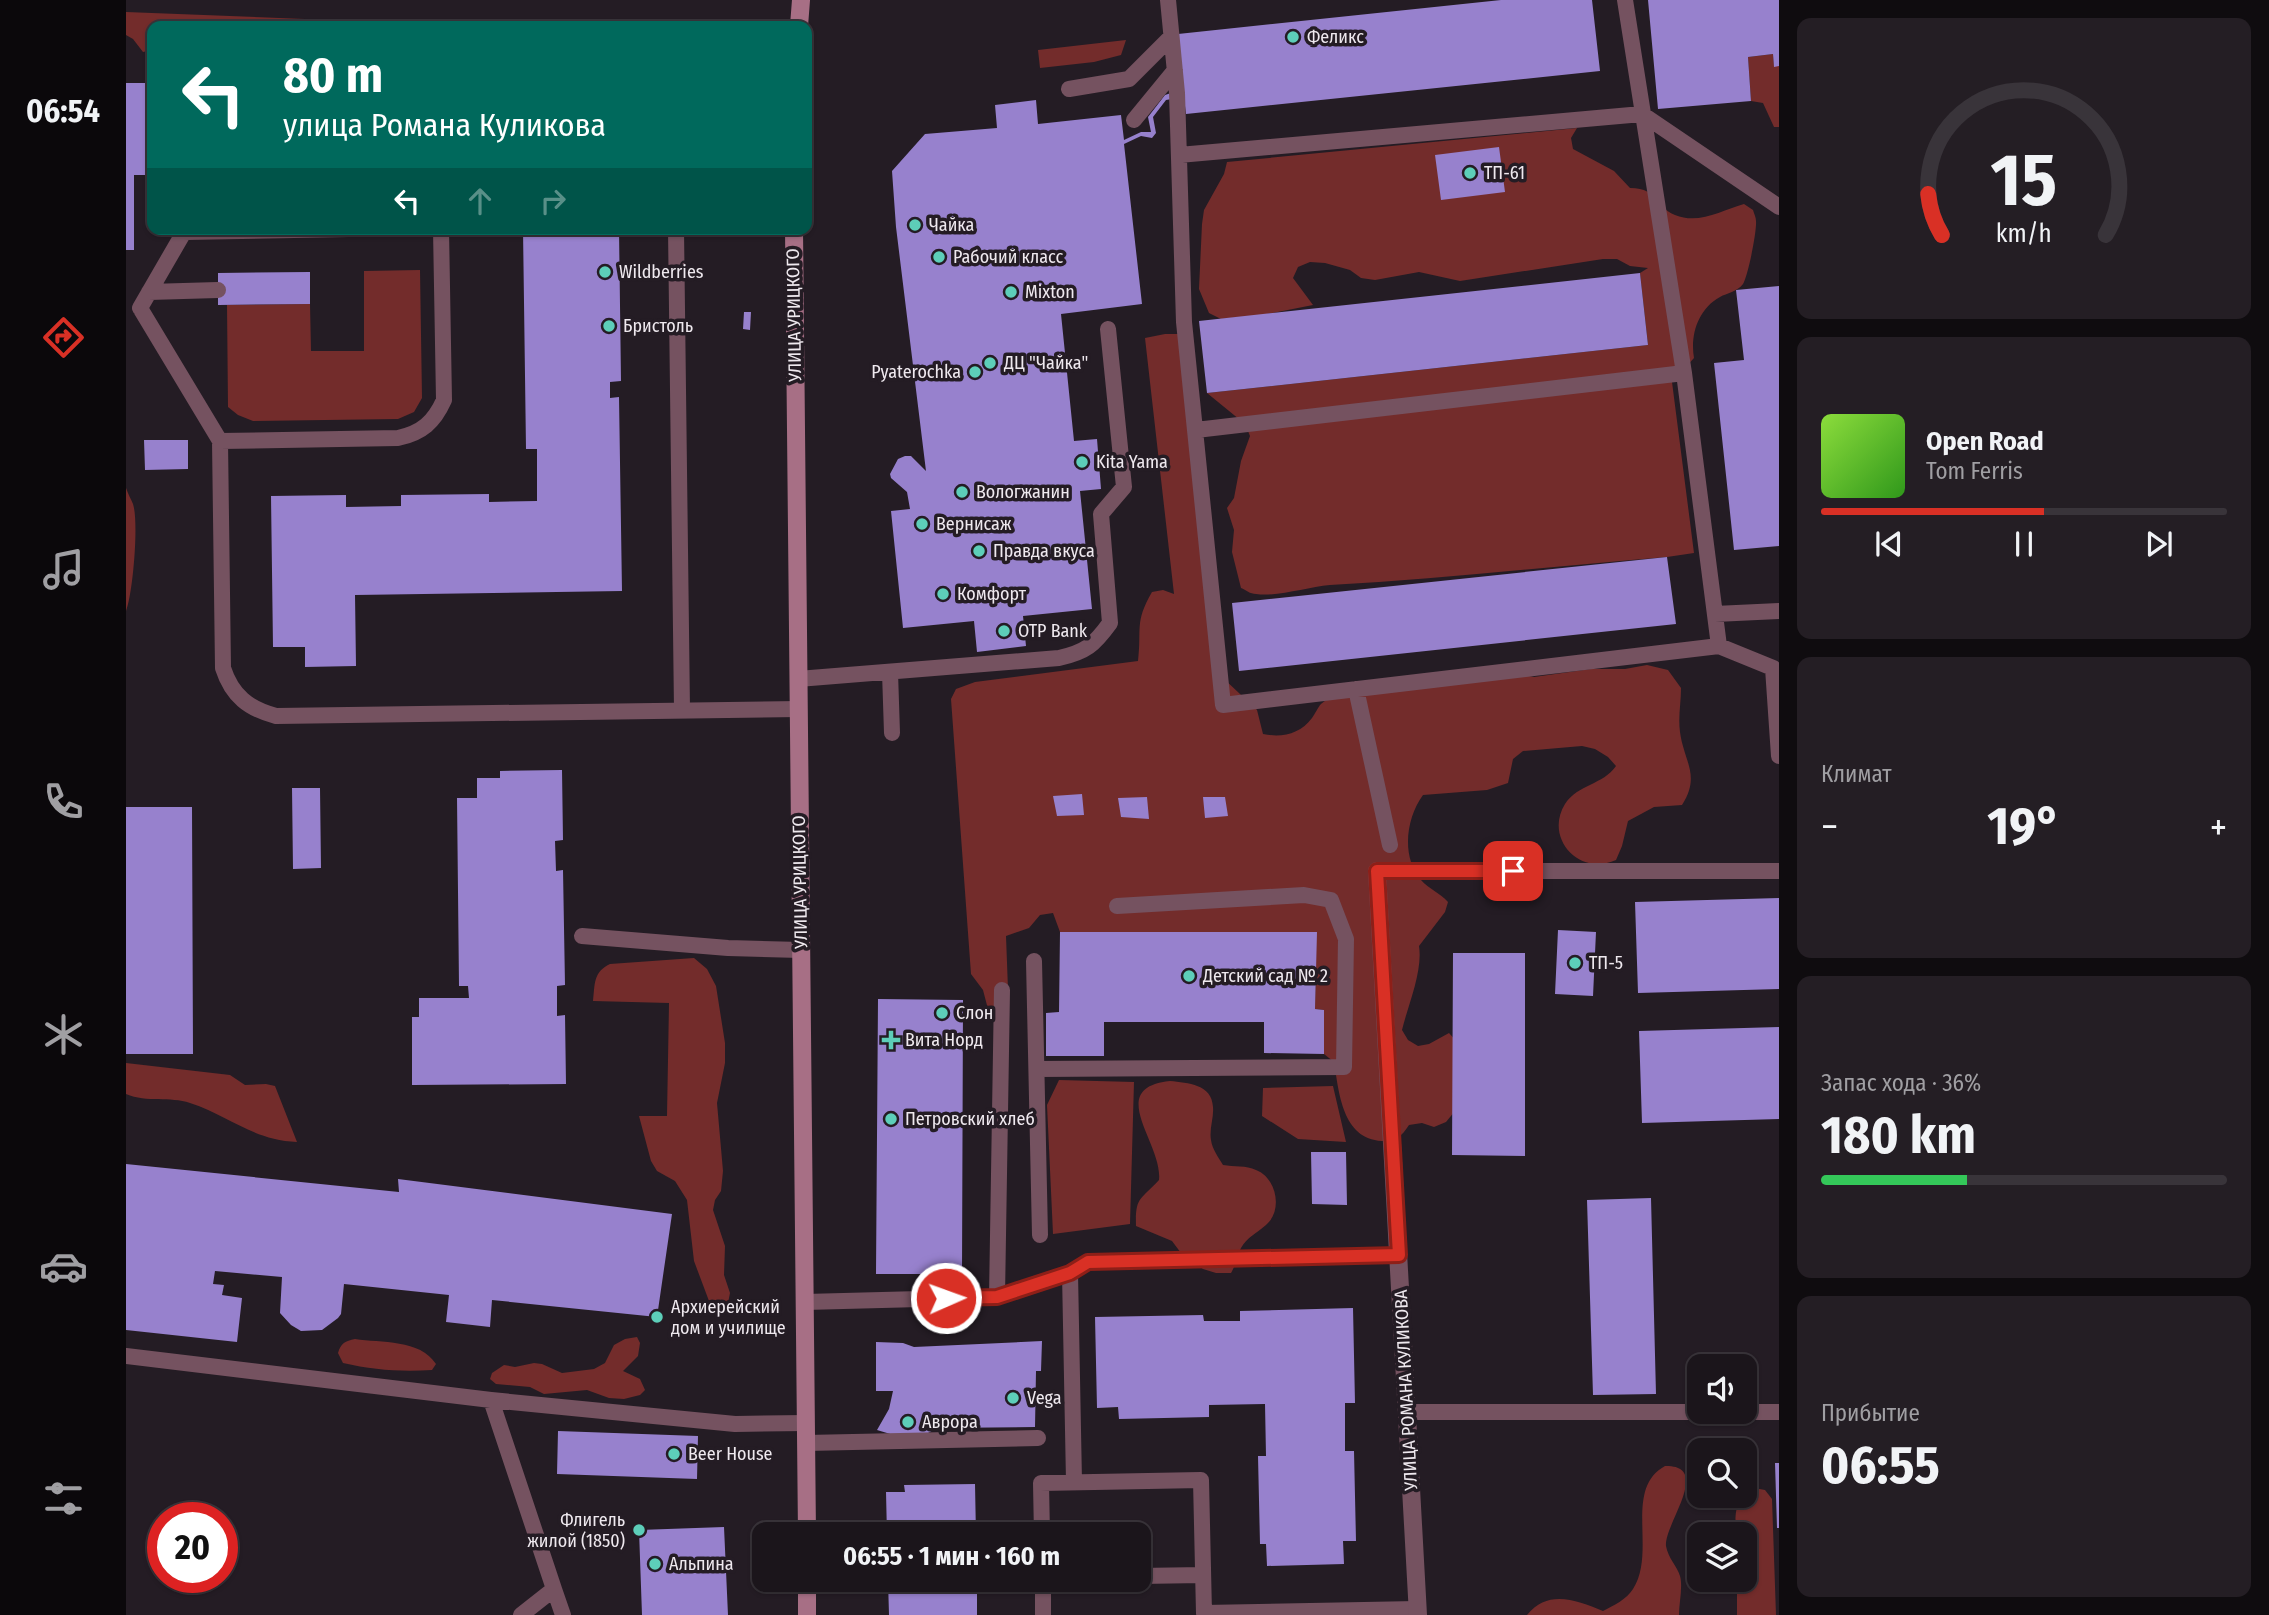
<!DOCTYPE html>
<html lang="ru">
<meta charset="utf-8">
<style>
body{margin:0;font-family:"Fira Sans Condensed",sans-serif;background:#241e24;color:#f1f3f6;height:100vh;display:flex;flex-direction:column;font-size:26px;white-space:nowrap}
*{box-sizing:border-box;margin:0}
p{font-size:23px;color:#a09fa3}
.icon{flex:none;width:38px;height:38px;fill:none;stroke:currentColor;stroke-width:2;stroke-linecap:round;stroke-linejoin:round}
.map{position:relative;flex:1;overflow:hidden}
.drawer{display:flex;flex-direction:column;gap:18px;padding:18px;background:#0f0c0f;width:490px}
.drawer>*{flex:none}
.hud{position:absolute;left:21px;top:21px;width:665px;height:214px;border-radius:14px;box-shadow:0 2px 5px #0004,0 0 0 2px #39343a;background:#00695c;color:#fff;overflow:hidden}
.tools{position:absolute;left:1561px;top:1354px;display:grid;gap:14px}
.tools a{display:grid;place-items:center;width:70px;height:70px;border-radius:14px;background:#1b151b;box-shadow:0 2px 5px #0004,0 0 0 2px #39343a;font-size:35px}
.speed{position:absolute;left:21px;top:1502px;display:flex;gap:14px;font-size:35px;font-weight:700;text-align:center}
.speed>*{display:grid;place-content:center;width:91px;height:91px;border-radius:50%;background:#1b151b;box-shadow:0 2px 5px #0004,0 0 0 2px #39343a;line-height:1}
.speed .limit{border:10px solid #d22;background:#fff;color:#111}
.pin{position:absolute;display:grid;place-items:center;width:60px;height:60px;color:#fff;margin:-30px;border-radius:14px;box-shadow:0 4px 10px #0006}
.me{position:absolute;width:77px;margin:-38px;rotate:88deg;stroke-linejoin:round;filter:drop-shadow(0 0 5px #0008)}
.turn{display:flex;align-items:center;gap:24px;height:147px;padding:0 21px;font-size:32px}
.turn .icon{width:91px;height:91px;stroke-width:2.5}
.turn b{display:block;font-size:49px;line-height:60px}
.lanes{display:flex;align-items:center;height:66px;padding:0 21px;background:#0003;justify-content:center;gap:35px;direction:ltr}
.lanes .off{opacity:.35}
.big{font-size:52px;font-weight:700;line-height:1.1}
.drawer .widget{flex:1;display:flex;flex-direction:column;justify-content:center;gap:10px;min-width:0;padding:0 24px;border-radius:14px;background:#241e24}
.drawer .dial{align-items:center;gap:0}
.dial svg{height:182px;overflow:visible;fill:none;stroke:#39343a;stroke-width:7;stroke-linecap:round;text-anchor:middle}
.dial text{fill:#f1f3f6;stroke:none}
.song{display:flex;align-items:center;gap:21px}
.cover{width:84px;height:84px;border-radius:10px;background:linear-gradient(135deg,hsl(90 70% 55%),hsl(110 70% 35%))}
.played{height:7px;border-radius:4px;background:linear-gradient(90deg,#d93025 55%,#39343a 55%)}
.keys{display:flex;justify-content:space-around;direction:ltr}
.heat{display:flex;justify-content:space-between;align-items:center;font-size:38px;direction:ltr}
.charge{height:10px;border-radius:5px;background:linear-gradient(90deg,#34c759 36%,#39343a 0)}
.trip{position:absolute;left:626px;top:1522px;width:399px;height:70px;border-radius:14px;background:#1b151b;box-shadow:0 2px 5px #0004,0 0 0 2px #39343a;font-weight:700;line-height:70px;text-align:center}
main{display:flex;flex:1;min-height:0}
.dock{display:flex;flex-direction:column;width:126px;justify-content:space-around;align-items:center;background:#0b080b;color:#a09fa3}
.dock .icon{width:49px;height:49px}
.dock .selected{color:#d93025}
.dock b{font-size:32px;color:#f1f3f6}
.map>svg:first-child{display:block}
.green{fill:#732c2b}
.building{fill:#9781cd}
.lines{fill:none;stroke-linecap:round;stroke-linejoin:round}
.lane{stroke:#755260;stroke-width:16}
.street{stroke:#755260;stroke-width:18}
.secondary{stroke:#a76f85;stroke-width:18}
.route-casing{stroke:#8d1f18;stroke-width:18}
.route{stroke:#d93025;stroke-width:12}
.poi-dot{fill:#5dceb9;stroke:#241c24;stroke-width:2.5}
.labels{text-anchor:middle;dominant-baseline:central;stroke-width:7;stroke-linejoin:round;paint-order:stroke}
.poi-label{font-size:18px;fill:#efe9ef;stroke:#241c24;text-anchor:start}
.street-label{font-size:18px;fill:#efe9ef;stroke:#241c24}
</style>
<main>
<nav class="dock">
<b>06:54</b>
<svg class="icon selected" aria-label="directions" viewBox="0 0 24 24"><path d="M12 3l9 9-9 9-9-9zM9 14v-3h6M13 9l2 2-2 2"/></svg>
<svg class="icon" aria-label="music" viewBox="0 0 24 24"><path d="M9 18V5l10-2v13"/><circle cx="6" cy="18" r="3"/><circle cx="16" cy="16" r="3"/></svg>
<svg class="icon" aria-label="phone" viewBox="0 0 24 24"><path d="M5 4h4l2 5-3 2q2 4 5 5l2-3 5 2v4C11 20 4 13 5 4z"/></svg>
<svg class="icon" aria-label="climate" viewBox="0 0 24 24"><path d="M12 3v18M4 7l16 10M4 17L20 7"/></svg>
<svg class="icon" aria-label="car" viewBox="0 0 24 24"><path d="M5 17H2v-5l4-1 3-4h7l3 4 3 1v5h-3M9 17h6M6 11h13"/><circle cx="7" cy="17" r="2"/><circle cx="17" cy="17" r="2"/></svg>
<svg class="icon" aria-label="filters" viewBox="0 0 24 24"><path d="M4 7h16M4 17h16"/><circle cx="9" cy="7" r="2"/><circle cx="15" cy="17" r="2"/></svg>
</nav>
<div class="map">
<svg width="1653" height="1615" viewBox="0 0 1653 1615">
<rect width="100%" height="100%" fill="#241c24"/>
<path class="green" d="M0 12 306 24 393 19 461 26H26V50L17 52 7 39 0 35Z
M1000 40 995 55 968 62 914 68 912 50Z
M1647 54 1648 66H1653V127H1648L1637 103 1625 101 1622 57Z
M1451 128 1445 138 1447 149 1488 171 1504 188C1535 189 1527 206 1549 215 1573 225 1596 210 1618 204L1627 210C1628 214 1630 217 1630 221 1631 231 1622 276 1617 284 1611 292 1601 293 1594 297 1572 309 1564 335 1568 358L1546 382 1568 553 1541 557C1429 566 1316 579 1204 585 1181 587 1152 597 1130 594 1124 594 1120 590 1115 588L1106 552 1108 530 1101 508 1108 498 1115 461 1124 436 1119 424 1081 393 1522 345 1514 273 1522 268 1504 266 1491 259H1477L1334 281 1293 272 1249 280 1235 278 1224 270 1199 263 1184 262 1172 267 1167 278 1187 305 1136 315 1095 319 1083 313 1073 289 1076 224 1078 210 1098 174 1101 162Z
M294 270 296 398 288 412 272 419 127 421 112 415 102 407 101 305 184 304 185 351H238V271Z
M1039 334H1060L1097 678 1131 710 1137 734C1156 738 1174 734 1186 718 1189 714 1192 707 1195 704 1212 689 1268 673 1289 677L1387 673 1408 677 1465 669H1499L1521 665 1542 670 1555 688C1555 703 1552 717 1554 732 1558 762 1575 775 1556 805L1528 807 1502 821 1496 846 1490 860C1453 877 1418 838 1439 804 1452 784 1477 785 1490 766L1482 757 1469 749 1456 746 1397 751 1387 759 1382 783 1361 790 1297 795C1280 818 1275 857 1295 880 1303 889 1314 893 1322 902L1319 912 1293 946C1297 971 1282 1005 1276 1030L1282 1040 1292 1046 1303 1044 1323 1033 1331 1042 1329 1111 1320 1122 1308 1127 1296 1123 1283 1125C1276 1136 1270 1141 1256 1141 1216 1139 1213 1092 1208 1062L1198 1054V1010L1189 1009 1190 932H934L927 913 914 915 903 928 880 936 883 1016 863 1013 857 990 845 974 825 699 830 689 849 682 1012 661C1016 629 1008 623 1026 592L1037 590 1048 594 1019 338Z
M0 488C2 494 5 499 7 504 13 522 7 593 0 611Z
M568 958 581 969 590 986 599 1043V1063L591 1103 597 1171 595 1191 589 1200 587 1210 599 1246 598 1275 604 1293 602 1303 591 1308 583 1301 568 1261 561 1200 549 1181 531 1171 525 1161 513 1116H541L543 1003 467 1001C469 984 467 972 484 964Z
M0 1063 104 1075 119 1085 140 1084 149 1086 171 1142C126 1140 104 1116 64 1103 44 1096 21 1103 0 1094Z
M933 1080 1008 1082 1004 1224 927 1234 921 1105Z
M1044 1081C1062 1083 1086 1084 1087 1107 1088 1118 1083 1129 1085 1140 1086 1149 1093 1158 1097 1165 1108 1167 1120 1165 1130 1170 1151 1178 1157 1211 1140 1225 1131 1233 1121 1237 1115 1248 1111 1255 1110 1265 1105 1273H1090L1077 1269 1055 1253 1046 1241 1010 1226C1009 1196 1015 1200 1033 1180 1037 1143 978 1088 1044 1081Z
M1207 1086 1220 1142 1172 1139 1136 1116 1137 1088Z
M511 1337 514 1343 512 1356 497 1371 514 1379 519 1390 514 1395 498 1399 483 1398 461 1390 418 1394 404 1387 370 1384 364 1379 366 1373 378 1365 389 1367 408 1363 416 1364 436 1373 468 1369 479 1363 488 1345 499 1339Z
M229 1339C255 1343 294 1339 310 1364L306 1370C275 1372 247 1370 217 1363L212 1353C215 1343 219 1341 229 1339Z
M1539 1466C1587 1465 1538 1524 1540 1546 1542 1558 1551 1566 1554 1576 1557 1587 1553 1603 1553 1615H1401C1422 1589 1450 1600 1477 1611 1487 1606 1501 1599 1507 1589 1531 1552 1497 1489 1539 1466Z
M1628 1488 1639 1490 1646 1499 1650 1615H1611V1580H1619V1535H1610C1609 1511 1608 1501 1628 1488Z"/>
<path class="building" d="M1375 0H1466L1474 71 1060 114 1058 98H1051L1040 100 1027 117 1030 133 1026 138 1015 136 998 144 1016 304 935 314 948 441 971 439 975 489 954 491 966 609 897 616 900 646 851 652 848 621 777 628 765 511 784 509 781 492 765 478 764 474 772 459 779 456H785L800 471 770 227 766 171 799 134 871 128 869 105 910 100 912 124 995 115 998 140 1015 132H1025L1022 117 1039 95 1045 93 1052 34Z
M1522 0H1653V66L1648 67 1647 54 1622 57 1625 101 1532 109Z
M0 83H26V175H8V250H0Z
M1373 147 1379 192 1315 200 1309 155Z
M397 229H493L495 381 484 382V398L493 397 496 591 229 595 230 666 179 667V647H147L145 496 220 495V507L275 506V495L363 494V502L411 501V449H400Z
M184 272V304L92 305V273Z
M1514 273 1522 345 1081 393 1073 321Z
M1653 286V546L1608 550 1588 363 1618 360 1610 290Z
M618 312H625L624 330 617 329Z
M18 440H62V469L19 470Z
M1541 557 1550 624 1113 671 1106 603Z
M436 770 437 840 429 841 430 871 437 870 439 985 431 986V1016L439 1015 440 1084 286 1085V1017H293V998H343L342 986H333L331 798H351V778H374V771Z
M166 788H194L195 868 167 869Z
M956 794 958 815 931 816 927 796Z
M1021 797 1023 819 995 817 992 798Z
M1077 797H1099L1102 816 1079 818Z
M0 807H66L67 1054H0Z
M1653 898V989L1512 993 1509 902Z
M1432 930 1470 932 1467 996 1429 994Z
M934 932H1191L1189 1009 1198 1010V1054L1138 1053V1022H978V1056H920V1013L933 1012Z
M1327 953H1399V1156L1326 1155Z
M752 999 837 1000 836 1274H750Z
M1653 1027V1119L1516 1123 1513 1031Z
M1185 1152H1220L1221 1205 1186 1204Z
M0 1164 273 1192 272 1179 546 1214 531 1317 366 1300 364 1327 320 1322 323 1295 218 1284 215 1314 212 1318 196 1330 175 1331 165 1325 154 1313 156 1277 89 1271 87 1284 98 1285 96 1295 116 1298 111 1342 0 1330Z
M1525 1198 1530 1394 1467 1395 1461 1200Z
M1227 1308 1229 1403H1219V1451H1228L1230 1541H1217L1218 1564 1141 1566 1140 1544H1134L1132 1456H1140L1139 1404 1083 1405V1417L993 1419 992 1407 971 1408 969 1317 1077 1315 1078 1321H1114V1311Z
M916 1341 915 1371H910L909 1427 811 1428 793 1438 771 1436 751 1430 763 1409 767 1391H750V1342L777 1343 788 1347Z
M432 1431 572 1436 571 1479 431 1474Z
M1649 1463H1653V1528H1651Z
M849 1484 850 1535H761L760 1492H779L778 1485Z
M598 1527 602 1615H516L513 1530Z
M762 1580H851V1615H763Z"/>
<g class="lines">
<path class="lane" d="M1042 0 1051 93 1058 322 1097 705 1593 646 1647 668 1653 756
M1499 0 1558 373 1593 646
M943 89 1003 79 1045 37
M1008 120 1049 70
M1053 155 1516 114 1653 207
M550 229 556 710
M23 292 92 290
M14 308 94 441 97 668C106 696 123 709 150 716L673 709
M14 308 58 232 223 229
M1070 430 1558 373
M94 441 272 438C296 433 308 422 318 400L315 229
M1589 614 1653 611
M764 672 766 733
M672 679 933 658C960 652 968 645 984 623L975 514 998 487 982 329
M1230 689 1264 845
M1251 871H1653
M456 936 602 948 675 950
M908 961 914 1235
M911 1069 1218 1067 1220 939 1205 900 1178 895 991 906
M944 1273 948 1482
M871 1297 876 990
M679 1302 871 1297 944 1273 962 1262 1273 1255
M0 1356 365 1400 609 1424 680 1423
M365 1400 428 1589 395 1615
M1280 1412H1573
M1619 1412H1653
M680 1443 912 1438
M916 1535 915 1483 1075 1480 1078 1613 1291 1609
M1013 1576 1077 1575
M917 1580V1615
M428 1589 437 1615"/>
<path class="street" d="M1251 871 1292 1615"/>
<path class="secondary" d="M673 26 675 0
M668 229 681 1535
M681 1580V1615"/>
</g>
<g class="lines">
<g class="route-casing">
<path id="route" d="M820 1298 871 1297 944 1273 962 1262 1273 1255 1251 871H1387"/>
</g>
<use href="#route" class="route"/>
</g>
<g class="poi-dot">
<circle cx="1167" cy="37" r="7"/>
<circle cx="1344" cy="173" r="7"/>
<circle cx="789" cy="225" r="7"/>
<circle cx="813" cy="257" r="7"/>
<circle cx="479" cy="272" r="7"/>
<circle cx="885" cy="292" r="7"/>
<circle cx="483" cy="326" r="7"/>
<circle cx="864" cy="363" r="7"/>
<circle cx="849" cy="372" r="7"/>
<circle cx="956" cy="462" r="7"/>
<circle cx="836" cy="492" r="7"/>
<circle cx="796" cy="524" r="7"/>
<circle cx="853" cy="551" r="7"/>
<circle cx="817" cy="594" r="7"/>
<circle cx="878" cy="631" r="7"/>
<circle cx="1449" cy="963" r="7"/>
<circle cx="1063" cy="976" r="7"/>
<circle cx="816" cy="1013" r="7"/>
<path d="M761.5 1029.5h7v7h7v7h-7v7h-7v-7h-7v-7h7z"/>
<circle cx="765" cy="1119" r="7"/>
<circle cx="531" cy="1317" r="7"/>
<circle cx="887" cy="1398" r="7"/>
<circle cx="782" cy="1422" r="7"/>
<circle cx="548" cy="1454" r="7"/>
<circle cx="513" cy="1530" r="7"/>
<circle cx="529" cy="1564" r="7"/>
</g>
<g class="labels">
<g class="poi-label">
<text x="1181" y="37">Феликс</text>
<text x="1358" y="173">ТП-61</text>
<text x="803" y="225">Чайка</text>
<text x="827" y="257">Рабочий класс</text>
<text x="493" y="272">Wildberries</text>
<text x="899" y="292">Mixton</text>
<text x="497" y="326">Бристоль</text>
<text x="878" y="363">ДЦ "Чайка"</text>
<text x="835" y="372" text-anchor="end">Pyaterochka</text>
<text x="970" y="462">Kita Yama</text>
<text x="850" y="492">Вологжанин</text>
<text x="810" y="524">Вернисаж</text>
<text x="867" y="551">Правда вкуса</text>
<text x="831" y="594">Комфорт</text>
<text x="892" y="631">OTP Bank</text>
<text x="1463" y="963">ТП-5</text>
<text x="1077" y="976">Детский сад № 2</text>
<text x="830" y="1013">Слон</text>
<text x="779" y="1040">Вита Норд</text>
<text x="779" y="1119">Петровский хлеб</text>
<text x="545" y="1307">Архиерейский<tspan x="545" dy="21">дом и училище</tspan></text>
<text x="901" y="1398">Vega</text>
<text x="796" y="1422">Аврора</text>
<text x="562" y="1454">Beer House</text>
<text x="499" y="1520" text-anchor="end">Флигель<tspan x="499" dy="21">жилой (1850)</tspan></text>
<text x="543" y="1564">Альпина</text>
</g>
<g class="street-label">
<text transform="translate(668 315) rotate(-91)">УЛИЦА УРИЦКОГО</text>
<text transform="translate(674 882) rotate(-91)">УЛИЦА УРИЦКОГО</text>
<text transform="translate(1280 1390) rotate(-93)">УЛИЦА РОМАНА КУЛИКОВА</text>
</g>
</g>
</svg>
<div class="tools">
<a><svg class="icon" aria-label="sound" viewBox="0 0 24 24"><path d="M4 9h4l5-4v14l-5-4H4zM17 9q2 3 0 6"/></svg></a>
<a><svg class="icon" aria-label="search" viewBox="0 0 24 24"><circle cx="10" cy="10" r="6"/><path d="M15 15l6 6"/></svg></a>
<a><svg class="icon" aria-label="layers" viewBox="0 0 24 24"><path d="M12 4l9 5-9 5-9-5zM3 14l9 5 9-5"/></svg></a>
</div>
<div class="speed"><div class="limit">20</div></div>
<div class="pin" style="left:1387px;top:871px;background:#d93025"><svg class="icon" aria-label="arrive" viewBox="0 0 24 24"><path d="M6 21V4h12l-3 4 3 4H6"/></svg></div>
<svg class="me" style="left:820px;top:1298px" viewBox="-20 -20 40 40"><circle r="17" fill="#d93025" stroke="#fff" stroke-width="3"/><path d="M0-11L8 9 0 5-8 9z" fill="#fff"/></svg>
<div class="trip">06:55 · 1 мин · 160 m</div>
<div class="hud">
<div class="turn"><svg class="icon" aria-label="left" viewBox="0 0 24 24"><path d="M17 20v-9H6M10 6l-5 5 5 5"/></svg><div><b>80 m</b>улица Романа Куликова</div></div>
<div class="lanes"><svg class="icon" aria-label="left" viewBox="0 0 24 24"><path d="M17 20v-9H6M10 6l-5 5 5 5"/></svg><svg class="icon off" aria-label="ahead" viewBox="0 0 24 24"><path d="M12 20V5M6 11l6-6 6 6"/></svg><svg class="icon off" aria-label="right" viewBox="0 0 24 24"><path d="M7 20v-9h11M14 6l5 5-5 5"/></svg></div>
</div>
</div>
<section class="drawer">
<div class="widget dial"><svg viewBox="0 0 100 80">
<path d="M14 69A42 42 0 1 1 86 69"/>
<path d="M14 69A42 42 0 0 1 8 51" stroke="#d93025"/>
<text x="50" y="56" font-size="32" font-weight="700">15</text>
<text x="50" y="72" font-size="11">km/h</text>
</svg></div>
<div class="widget">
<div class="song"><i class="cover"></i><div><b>Open Road</b><p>Tom Ferris</p></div></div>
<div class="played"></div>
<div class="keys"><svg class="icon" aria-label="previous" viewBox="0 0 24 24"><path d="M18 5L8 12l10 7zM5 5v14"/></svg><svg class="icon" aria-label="pause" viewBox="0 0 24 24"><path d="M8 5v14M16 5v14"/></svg><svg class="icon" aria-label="next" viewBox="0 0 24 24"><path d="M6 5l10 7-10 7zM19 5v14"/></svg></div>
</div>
<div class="widget"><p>Климат</p>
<div class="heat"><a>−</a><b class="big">19°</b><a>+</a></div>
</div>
<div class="widget"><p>Запас хода · 36%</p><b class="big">180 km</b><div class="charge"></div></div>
<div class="widget"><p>Прибытие</p><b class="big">06:55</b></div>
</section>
</main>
